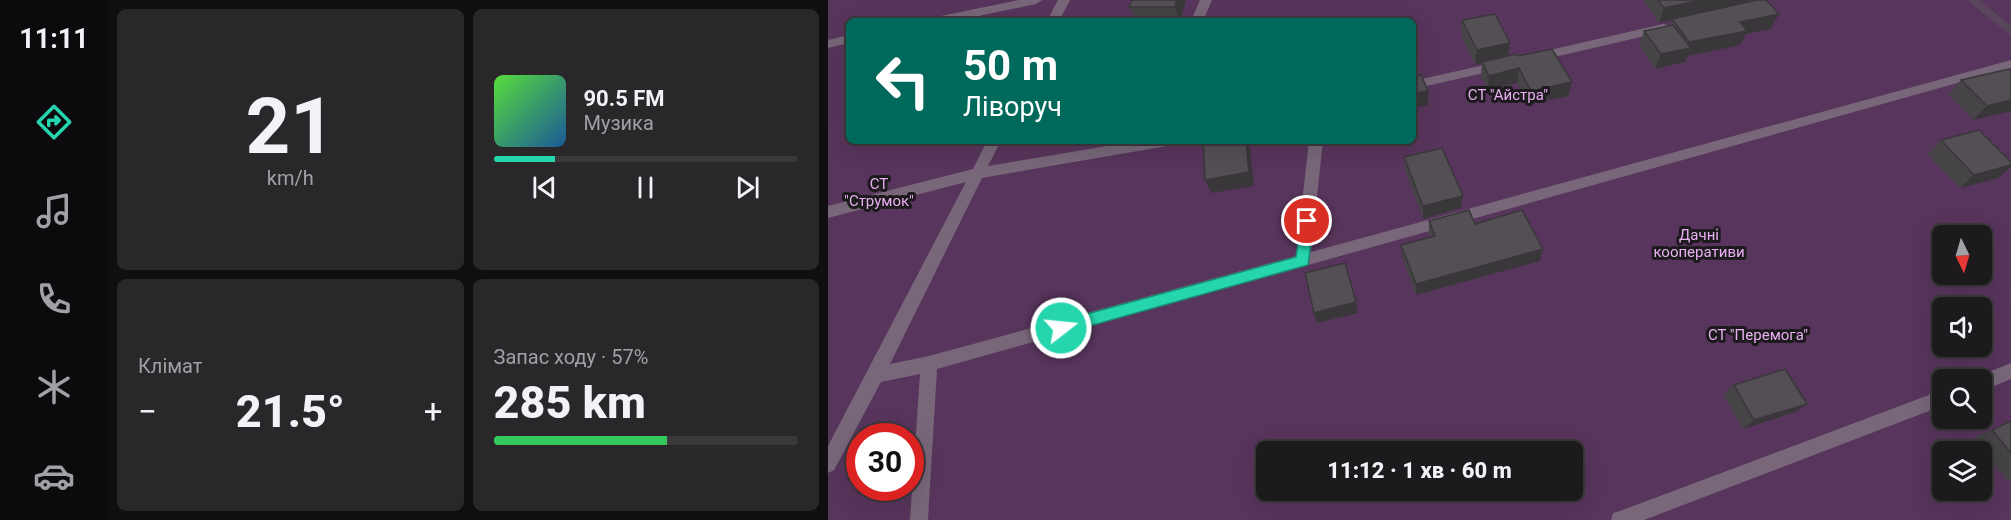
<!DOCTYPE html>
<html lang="uk">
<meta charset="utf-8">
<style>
body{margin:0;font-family:Roboto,sans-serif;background:#2a272a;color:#f1f3f6;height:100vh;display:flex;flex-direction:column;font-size:22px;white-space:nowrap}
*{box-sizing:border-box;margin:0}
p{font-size:20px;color:#a0a1a4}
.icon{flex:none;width:33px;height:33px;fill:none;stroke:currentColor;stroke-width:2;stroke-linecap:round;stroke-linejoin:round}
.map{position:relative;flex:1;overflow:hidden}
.details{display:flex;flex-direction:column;gap:9px;padding:9px;background:#100e10;width:720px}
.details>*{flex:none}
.hud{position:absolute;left:18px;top:18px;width:570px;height:126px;border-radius:9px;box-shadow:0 6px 24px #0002,0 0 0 2px #3b383b;background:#00695c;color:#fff;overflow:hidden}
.needle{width:39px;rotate:175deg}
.controls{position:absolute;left:1104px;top:225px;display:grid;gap:12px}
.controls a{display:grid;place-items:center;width:60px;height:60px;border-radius:9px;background:#1d1a1d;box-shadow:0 6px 24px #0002,0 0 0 2px #3b383b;font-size:30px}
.speed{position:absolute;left:18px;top:423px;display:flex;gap:12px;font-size:30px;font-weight:700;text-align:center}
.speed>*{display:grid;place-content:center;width:78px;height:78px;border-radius:50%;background:#1d1a1d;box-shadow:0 6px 24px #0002,0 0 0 2px #3b383b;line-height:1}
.speed .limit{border:9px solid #d22;background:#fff;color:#111}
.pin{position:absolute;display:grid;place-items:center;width:51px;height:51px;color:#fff;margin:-26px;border:3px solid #fff;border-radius:50%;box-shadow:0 2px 6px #0007}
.me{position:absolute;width:66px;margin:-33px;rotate:74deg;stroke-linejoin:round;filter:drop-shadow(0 0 4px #0008)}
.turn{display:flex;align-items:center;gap:21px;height:126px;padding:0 18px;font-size:27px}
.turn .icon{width:78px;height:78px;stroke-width:2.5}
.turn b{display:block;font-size:42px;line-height:51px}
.big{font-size:45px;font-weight:800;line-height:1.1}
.details .tile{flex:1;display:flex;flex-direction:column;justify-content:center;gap:9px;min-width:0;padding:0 21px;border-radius:9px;background:#2a272a}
.details .dial{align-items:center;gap:0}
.dial b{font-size:78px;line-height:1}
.song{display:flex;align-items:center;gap:18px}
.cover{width:72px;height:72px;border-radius:9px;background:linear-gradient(135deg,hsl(110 70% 55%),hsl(210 70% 35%))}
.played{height:6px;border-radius:3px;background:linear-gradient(90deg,#25d5ae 20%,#3b383b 20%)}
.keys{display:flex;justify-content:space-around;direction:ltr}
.heat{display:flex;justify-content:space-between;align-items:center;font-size:33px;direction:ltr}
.charge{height:9px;border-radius:4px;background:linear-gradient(90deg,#34c759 57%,#3b383b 0)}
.details .tiles{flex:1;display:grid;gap:9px;grid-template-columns:repeat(2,1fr)}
.trip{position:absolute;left:428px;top:441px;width:327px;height:60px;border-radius:9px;background:#1d1a1d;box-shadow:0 6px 24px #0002,0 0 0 2px #3b383b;font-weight:800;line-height:60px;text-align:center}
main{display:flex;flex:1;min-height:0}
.tab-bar{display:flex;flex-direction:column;width:108px;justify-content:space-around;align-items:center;background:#0c0a0c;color:#a0a1a4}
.tab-bar .icon{width:42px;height:42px}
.tab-bar .on{color:#25d5ae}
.tab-bar b{font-size:27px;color:#f1f3f6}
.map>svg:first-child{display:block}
.green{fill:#58355c;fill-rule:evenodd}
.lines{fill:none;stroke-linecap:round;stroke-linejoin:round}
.stream{stroke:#5a465c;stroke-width:8}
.minor{fill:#776779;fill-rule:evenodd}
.wall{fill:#474448}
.shaded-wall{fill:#3a373b}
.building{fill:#534f54;stroke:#3a373b;stroke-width:1.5}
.route{fill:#25d5ae;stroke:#188a71;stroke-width:1.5}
.labels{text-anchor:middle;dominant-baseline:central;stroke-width:6;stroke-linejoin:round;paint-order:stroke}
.park-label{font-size:15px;fill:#e9b0f1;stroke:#1d1a1e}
</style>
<main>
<nav class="tab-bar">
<b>11:11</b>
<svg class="icon on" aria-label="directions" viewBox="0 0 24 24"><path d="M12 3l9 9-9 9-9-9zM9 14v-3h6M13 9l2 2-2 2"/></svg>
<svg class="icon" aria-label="music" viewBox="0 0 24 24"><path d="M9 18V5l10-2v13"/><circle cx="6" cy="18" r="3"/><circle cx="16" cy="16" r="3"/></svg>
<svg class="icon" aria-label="phone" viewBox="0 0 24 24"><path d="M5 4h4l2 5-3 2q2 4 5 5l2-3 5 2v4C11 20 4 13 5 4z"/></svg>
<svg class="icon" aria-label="climate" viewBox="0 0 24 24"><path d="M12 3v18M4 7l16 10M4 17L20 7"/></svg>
<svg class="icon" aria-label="car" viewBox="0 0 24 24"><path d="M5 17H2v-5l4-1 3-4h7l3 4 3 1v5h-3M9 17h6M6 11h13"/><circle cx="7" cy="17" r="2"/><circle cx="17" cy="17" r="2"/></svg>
</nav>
<section class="details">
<div class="tiles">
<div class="tile dial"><b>21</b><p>km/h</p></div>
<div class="tile">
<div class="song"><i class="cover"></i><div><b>90.5 FM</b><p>Музика</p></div></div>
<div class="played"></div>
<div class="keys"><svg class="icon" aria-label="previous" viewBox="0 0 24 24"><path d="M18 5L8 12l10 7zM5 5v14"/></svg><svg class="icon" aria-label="pause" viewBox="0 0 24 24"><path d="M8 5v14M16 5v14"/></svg><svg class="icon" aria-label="next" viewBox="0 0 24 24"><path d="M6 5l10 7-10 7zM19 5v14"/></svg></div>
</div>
<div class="tile"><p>Клімат</p>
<div class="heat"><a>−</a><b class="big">21.5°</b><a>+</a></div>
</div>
<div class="tile"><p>Запас ходу · 57%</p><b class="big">285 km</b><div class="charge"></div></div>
</div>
</section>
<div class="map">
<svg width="1183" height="520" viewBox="0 0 1183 520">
<rect width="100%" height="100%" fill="#272327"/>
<path class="green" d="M0 0H1183V520H0ZM21 21H585V141H21ZM1114 236H1154V274H1114ZM1114 308H1154V346H1114ZM1114 380H1154V418H1114ZM32 436H82V488H32ZM438 452H744V490H438ZM1114 452H1154V490H1114Z"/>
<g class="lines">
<path class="stream" d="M1145 0 1183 31"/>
<path class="minor" d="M191 0H214L208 4 126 21H102L108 17Z
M230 0H242L231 21H219Z
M372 0H384L375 21H363Z
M835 24 839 25V31L709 61 703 57 709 53Z
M21 35V43L0 48V40Z
M1183 60V68L109 369 100 520H82L92 374 53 382 6 470 0 473V446L138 182 0 218V206L145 169 159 141H173L160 166 309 141H346L339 146 154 178 62 364 101 356 468 256 481 141H495L483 252Z
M674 61 680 65 678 68 585 89V81Z
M1183 363V379L1154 391V380H1147L1148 377Z
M1114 390V406L816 520H783L785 513 792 511Z"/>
</g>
<path class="wall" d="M304 0H358L352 21H307L301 7Z
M815 0H921L920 2 943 29 918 34 912 45 860 56 857 62 827 69 811 46 816 31 841 26 844 20 831 23Z
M634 20 682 43 680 56H690L740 96 700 105 689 83 659 90 653 76 654 63 647 65 633 35Z
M1183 71V111L1145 120 1120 94 1133 80Z
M1113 140 1183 162V167L1170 178 1132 188 1099 154Z
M576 157 633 208 595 219 577 170Z
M601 221 647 224 712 261 588 295 574 257 573 245 602 237 601 233Z
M906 385 979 404 967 412 915 429 895 394Z
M1183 421V479L1179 481 1145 438Z"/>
<path class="shaded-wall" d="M349 0H358L352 21 347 7Z
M873 0H921L920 3 831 23 836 8Z
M951 14 943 29 918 34 912 45 860 56 857 62 827 69 833 54 858 49 861 42 912 22Z
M682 43 680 57 647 65 649 50Z
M587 64 588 78 585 79V65Z
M691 68 689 83 659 90 661 76Z
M744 82 740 96 700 105 703 91Z
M600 91V105L585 108V94Z
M1183 100V111L1145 120 1159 106Z
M418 141H419L422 149 426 186 383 193 377 180Z
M1183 165V167L1170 178 1132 188 1146 175Z
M635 196 633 208 595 219V206Z
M715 249 712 261 588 295V284Z
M528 302 530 313 489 323 486 313Z
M979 404 967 412 915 429 926 420Z"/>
<path class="building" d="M304 0H349L347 7H301Z
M830 0H873L836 8Z
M929 0H938L951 14 912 22 919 31 861 42 844 19Z
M667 14 682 43 649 50 634 20Z
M845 25 863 48 833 54 816 31Z
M724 49 744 82 703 91 691 68 661 76 654 62 688 54 690 56Z
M1181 69 1183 71V100L1159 106 1133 80Z
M593 75 600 91 585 94V77Z
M1151 130 1183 162V165L1146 175 1113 140Z
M381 141H418L421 172 377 180 375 142Z
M614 148 635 196 595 206 576 157Z
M641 210 647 224 694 210 715 249 588 284 573 245 607 236 601 221Z
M517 263 528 302 486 313 477 273Z
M957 369 979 404 926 420 906 385Z
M1183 421V453L1164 430Z"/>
<path class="route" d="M479 216 486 221 480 265 233 334 228 332 226 328 228 323 233 321 468 257 473 221Z"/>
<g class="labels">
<g class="park-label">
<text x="680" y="95">СТ "Айстра"</text>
<text x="51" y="184">СТ<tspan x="51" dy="17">"Струмок"</tspan></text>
<text x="871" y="235">Дачні<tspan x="871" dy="17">кооперативи</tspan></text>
<text x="930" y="335">СТ "Перемога"</text>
</g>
</g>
</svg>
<div class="controls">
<a><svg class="needle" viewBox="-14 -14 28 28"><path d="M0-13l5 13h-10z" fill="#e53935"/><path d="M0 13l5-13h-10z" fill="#a0a1a4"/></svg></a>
<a><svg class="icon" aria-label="sound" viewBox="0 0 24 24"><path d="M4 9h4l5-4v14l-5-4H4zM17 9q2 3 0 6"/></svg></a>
<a><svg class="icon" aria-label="search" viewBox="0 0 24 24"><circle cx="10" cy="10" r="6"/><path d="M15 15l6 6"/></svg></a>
<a><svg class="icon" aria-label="layers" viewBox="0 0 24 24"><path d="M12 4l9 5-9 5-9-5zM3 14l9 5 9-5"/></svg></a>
</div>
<div class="speed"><div class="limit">30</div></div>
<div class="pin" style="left:479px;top:221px;background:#d93025"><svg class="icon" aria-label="arrive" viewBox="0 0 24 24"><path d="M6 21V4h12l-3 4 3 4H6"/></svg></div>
<svg class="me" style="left:233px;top:328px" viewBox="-20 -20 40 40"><circle r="17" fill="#25d5ae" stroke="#fff" stroke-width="3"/><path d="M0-11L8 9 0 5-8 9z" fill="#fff"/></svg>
<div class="trip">11:12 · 1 хв · 60 m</div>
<div class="hud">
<div class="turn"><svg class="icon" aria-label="left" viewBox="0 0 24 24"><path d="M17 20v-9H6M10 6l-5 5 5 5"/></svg><div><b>50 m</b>Ліворуч</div></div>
</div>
</div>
</main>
